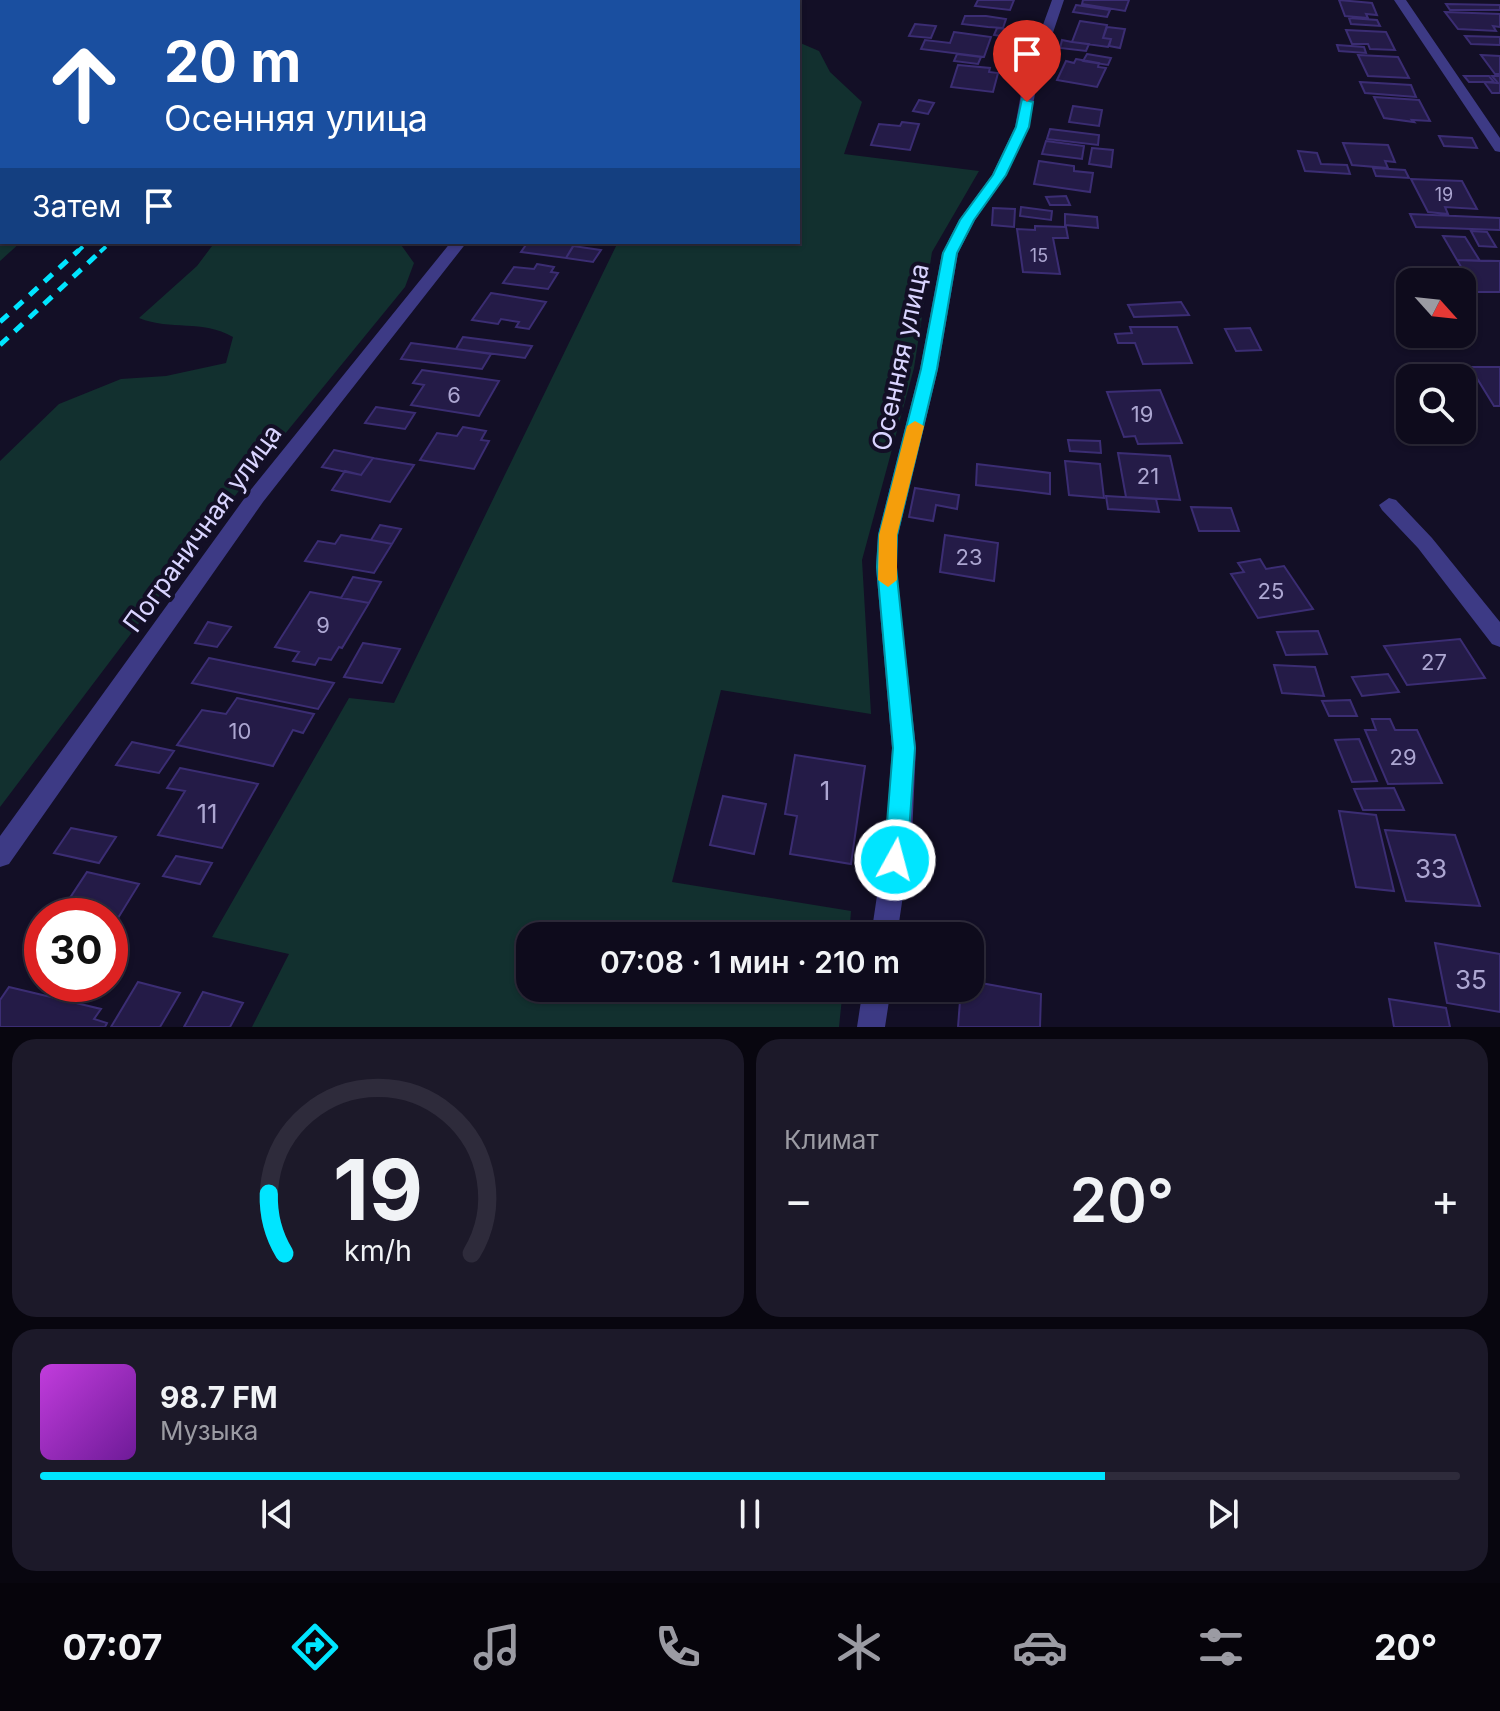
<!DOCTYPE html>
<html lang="ru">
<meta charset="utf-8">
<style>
body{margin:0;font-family:Inter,sans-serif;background:#1c1929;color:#f1f3f6;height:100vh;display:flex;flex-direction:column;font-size:30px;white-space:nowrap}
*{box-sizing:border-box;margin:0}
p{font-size:26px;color:#9b9ba3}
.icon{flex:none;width:44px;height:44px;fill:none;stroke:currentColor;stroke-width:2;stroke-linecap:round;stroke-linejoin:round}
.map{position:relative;height:1027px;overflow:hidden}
.panel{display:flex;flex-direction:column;gap:12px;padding:12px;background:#08060f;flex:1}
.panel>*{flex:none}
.hud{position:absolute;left:0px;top:0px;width:800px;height:244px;box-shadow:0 2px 6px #0004,0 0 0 2px #2e2b3b;background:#1a4fa0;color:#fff;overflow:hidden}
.needle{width:52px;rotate:117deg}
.controls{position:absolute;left:1396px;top:268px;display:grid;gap:16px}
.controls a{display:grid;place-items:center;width:80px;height:80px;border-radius:16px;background:#0e0b1c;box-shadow:0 2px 6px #0004,0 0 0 2px #2e2b3b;font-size:40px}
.speed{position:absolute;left:24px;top:898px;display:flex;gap:16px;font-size:40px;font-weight:700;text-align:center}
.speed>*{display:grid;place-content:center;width:104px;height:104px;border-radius:50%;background:#0e0b1c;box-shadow:0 2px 6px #0004,0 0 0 2px #2e2b3b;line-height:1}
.speed .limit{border:12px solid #d22;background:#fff;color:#111}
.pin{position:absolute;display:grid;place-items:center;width:68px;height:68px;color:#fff;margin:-82px -34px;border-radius:50% 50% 50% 0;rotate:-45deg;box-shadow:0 0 8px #0007}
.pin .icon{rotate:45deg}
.me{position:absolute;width:88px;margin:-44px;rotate:7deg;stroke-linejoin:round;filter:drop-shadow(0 0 6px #0008)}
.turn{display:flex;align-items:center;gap:28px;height:168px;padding:0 32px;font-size:36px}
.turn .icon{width:104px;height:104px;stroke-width:2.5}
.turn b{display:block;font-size:56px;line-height:68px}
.then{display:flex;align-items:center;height:76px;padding:0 32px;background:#0003;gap:16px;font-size:30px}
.big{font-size:60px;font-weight:600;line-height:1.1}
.panel .card{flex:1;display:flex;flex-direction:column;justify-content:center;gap:12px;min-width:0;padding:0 28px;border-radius:24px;background:#1c1929}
.panel .dial{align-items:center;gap:0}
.dial svg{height:208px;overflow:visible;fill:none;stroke:#2e2b3b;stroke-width:7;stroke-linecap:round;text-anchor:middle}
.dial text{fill:#f1f3f6;stroke:none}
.song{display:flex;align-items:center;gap:24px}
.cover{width:96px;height:96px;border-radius:12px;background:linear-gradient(135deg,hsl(290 70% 55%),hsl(280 70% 35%))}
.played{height:8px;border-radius:4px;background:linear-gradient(90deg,#00e5ff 75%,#2e2b3b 75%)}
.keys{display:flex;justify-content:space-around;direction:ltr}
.heat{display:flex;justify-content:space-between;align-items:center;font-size:44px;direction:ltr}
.panel .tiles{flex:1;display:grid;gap:12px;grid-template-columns:1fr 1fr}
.card:last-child{grid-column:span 2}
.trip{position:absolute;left:516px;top:922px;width:468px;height:80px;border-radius:24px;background:#0e0b1c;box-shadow:0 2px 6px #0004,0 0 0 2px #2e2b3b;font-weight:600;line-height:80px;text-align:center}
.menu{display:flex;height:128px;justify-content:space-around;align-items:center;background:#06040b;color:#9b9ba3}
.menu .icon{width:56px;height:56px}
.menu .current{color:#00e5ff}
.menu b{font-size:36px;color:#f1f3f6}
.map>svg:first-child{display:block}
.green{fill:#12302f}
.building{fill:#241b47;stroke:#3b2d73;stroke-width:2}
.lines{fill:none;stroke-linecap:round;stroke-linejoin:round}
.minor{fill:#3d3a85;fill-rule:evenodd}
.rail-far1{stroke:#00e5ff;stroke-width:4;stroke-dasharray:8 7;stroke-linecap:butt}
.rail{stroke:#00e5ff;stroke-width:5;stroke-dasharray:11 9;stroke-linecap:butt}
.route{fill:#00e5ff;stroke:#0095a6;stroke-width:2}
.slow{fill:#f59e0b}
.labels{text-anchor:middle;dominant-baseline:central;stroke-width:8;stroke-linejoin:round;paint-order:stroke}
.far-number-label{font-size:18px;fill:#aca6d1}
.number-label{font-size:22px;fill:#aca6d1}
.street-label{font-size:26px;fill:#d9d4ff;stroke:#130f26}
.near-number-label{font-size:26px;fill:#aca6d1}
</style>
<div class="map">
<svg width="1500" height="1027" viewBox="0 0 1500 1027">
<rect width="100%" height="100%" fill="#130f26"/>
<path class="green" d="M798 42 819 51 830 72 862 102 844 154 979 171 932 252 914 368 862 560 871 714 721 690 672 882 851 911 849 936H530V988H843L839 1027H252L289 954 212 937 349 698 394 703 618 242H798Z
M0 60 2 242H21L0 261Z
M215 242H399L414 263 405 287 244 484 0 807V461L59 404 121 379 166 376 226 363 233 337C202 319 171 331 139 318L197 266Z"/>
<path class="building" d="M978 0H1014L1010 10 975 6Z
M1083 0H1129L1125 11 1082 4Z
M1339 0 1372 3 1377 15 1366 14 1368 18 1345 16Z
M1446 4 1500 5V10H1450Z
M1076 5 1110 10 1107 17 1073 12Z
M1445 12 1500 14V27L1493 26 1496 31 1458 29Z
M965 16H986L1006 19 1003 28 988 27 962 24Z
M1349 18 1377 20 1380 26 1351 24Z
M1080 21 1107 25 1103 38 1111 39 1108 47 1072 42Z
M915 24 936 26 931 38 909 36Z
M1107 27 1125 29 1120 48 1109 46 1111 39 1103 38Z
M997 28 1016 30 1013 38 994 35Z
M1346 30 1386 32 1395 50 1370 49 1368 44H1352Z
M954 32 991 37 984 57 921 49 925 40 950 43Z
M1465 36 1500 37V45L1471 44Z
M1062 40 1072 42 1089 44 1086 51 1060 48Z
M1337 45 1364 47 1366 53 1339 51Z
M957 54 981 57 978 64 954 61Z
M1087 54 1111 58 1108 65 1083 61Z
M1358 55 1398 57 1409 78 1368 76Z
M1481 55 1500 56V74H1495Z
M1076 59 1099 63 1098 67 1106 68 1097 87 1057 80 1066 61 1074 63Z
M958 65 990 68 989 72 998 73 993 92 951 87Z
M1464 76H1489L1494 82H1469Z
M1492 76H1500V93H1492L1484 82 1498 83Z
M1360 82 1411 85 1416 97 1365 93Z
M1374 97 1419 100 1430 121 1412 120 1414 122 1384 118Z
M919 100 934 103 928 114 913 111Z
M1073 106 1102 110 1099 126 1069 122Z
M902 122 919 124 910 150 871 145 879 124 900 126Z
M1050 129 1099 135 1098 145 1047 139Z
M1439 136 1472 138 1477 148 1444 146Z
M1046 141 1084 146 1082 159 1042 154Z
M1343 143 1388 145 1395 162 1385 161 1388 168 1352 165Z
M1092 148 1113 150 1111 167 1089 164Z
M1298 151 1317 153 1321 164 1347 165 1350 174 1305 171Z
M1039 161 1074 166V171L1093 173 1090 192 1034 184Z
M1373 168 1405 170 1409 178 1376 176Z
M1411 179 1462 181 1477 209 1445 207 1448 214 1428 212Z
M1066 196 1070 205H1050L1046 197Z
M1021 207 1052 211 1051 220 1020 216Z
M993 208 1015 209 1014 227 992 225Z
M1065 214 1097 217 1098 228 1065 225Z
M1410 214 1500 218V230L1416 227Z
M1035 226 1066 227 1068 238H1053L1060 274 1023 272 1017 229 1035 230Z
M1471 231 1487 232 1496 247 1479 246Z
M1443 236 1465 237 1480 261 1457 260Z
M528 242H576L566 258 521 252Z
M573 246 601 250 593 262 566 258Z
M1457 260 1500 261V292H1476Z
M537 264 554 267 551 272 558 273 548 289 503 283 514 267 534 269Z
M491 293 546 302 529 329 516 327 519 322 501 319 498 324 472 320Z
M1181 302 1189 315 1134 317 1128 305Z
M1130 327H1177L1192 363 1143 364 1135 343H1118L1115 334 1132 333Z
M1250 328 1261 350 1236 351 1225 329Z
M463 337 532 346 525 358 456 349Z
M411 343 456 349 491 354 482 369 401 359Z
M1470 367H1500V406H1494Z
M422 370 499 381 479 416 411 405 424 385 413 383Z
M1160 390 1182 443 1138 444 1135 436 1124 437 1107 392Z
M376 407 415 413 405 429 365 423Z
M463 427 486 431 481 440 489 441 474 469 420 460 437 433 457 436Z
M1068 440 1100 441 1101 453 1070 451Z
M334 450 373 458 361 475 322 467Z
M1118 453 1170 456 1180 500 1126 497Z
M373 458 414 465 390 502 332 490 345 471 361 475Z
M1065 461 1100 464 1104 498 1069 495Z
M977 464 1050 473V494L976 485Z
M915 488 959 495 957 509 936 505 933 521 909 517Z
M1106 496 1156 499 1159 512 1108 509Z
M1191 507 1231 508 1239 531H1199Z
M380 525 401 529 392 544 371 540Z
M341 535 371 540 392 544 374 573 305 561 318 541 335 544Z
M945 535 998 543 994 581 940 572Z
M1260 559 1266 569 1284 566 1313 609 1258 618 1231 574 1244 572 1238 563Z
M353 577 381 582 369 603 341 598Z
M310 592 369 603 342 648 339 647 331 660 319 658 315 665 293 661 299 652 275 647Z
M208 622 231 627 217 647 195 643Z
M1318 631 1327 654 1286 655 1277 632Z
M1460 639 1485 678 1407 685 1384 646Z
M363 643 400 649 382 683 344 677Z
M209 658 334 683 318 709 192 683Z
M1274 665 1315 667 1324 696 1282 693Z
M1388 674 1399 692 1362 696 1352 677Z
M237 698 314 714 303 733 293 730 273 766 177 745 202 710 226 714Z
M1350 700 1357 716H1329L1322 701Z
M1372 719H1390L1395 730H1417L1442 783 1388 784 1365 730H1376Z
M1359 739 1377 781 1352 782 1335 740Z
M132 742 174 751 159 773 116 765Z
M795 755 865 766 851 864 790 854 797 816 785 814Z
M180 768 258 784 222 848 158 835 185 791 167 788Z
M1394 788 1404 810H1363L1354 789Z
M723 796 766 804 754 854 710 845Z
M1339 811 1376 815 1394 891 1356 887Z
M71 828 116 837 99 863 54 853Z
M1385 830 1455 835 1480 906 1406 901Z
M176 856 212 863 200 884 163 876Z
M87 872 139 884 110 931V916H58Z
M1435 943 1500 954V1012L1447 1003Z
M970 981 1041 994 1040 1027H958L961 988H970Z
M138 982 180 993 160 1027H111Z
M9 987 101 1009 94 1019 107 1023 105 1027H0V1000Z
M203 992 243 1003 230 1027H184Z
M1389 999 1446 1008 1450 1027H1394Z"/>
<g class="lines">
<path class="minor" d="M604 0H617L618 2H605Z
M1052 0H1064L1038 77 1029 127 1006 175 975 220 958 253 938 369 898 535 896 567 916 748 912 835 897 936H871L886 835 892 748 876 567 878 535 920 369 942 253 959 220 992 175 1015 127 1024 77Z
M1394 0H1406L1500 138V152L1495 151Z
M451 242H467L263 502 9 864 0 867V836L249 492Z
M1389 498 1396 500 1432 538 1500 622V647L1492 644 1418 548 1382 510 1379 505Z
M863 988H891L885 1027H857Z"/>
<path class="rail-far1" d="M77 252 88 242
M100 252 111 242"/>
<path class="rail" d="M0 322 79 250
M0 345 102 250"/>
</g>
<path class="route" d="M1022 99 1033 102 1029 127 1006 175 974 220 957 253 937 369 897 535 896 567 915 748 907 860 904 868 895 871 887 868 884 860 893 748 877 567 879 535 921 369 943 253 960 220 993 175 1016 127Z"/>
<path class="slow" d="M915 421 924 426 897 535V580L888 587 878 580 879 535 907 426Z"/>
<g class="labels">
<g class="far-number-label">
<text x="1444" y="194">19</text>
<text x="1039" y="255">15</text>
</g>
<g class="number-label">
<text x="454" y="395">6</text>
<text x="1142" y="414">19</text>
<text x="1148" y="476">21</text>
<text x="969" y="557">23</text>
<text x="1271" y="591">25</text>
<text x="323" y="625">9</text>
<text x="1434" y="662">27</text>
<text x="240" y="731">10</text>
<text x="1403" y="757">29</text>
</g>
<g class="street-label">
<text transform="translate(900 357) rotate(-78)">Осенняя улица</text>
<text transform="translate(202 528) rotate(-54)">Пограничная улица</text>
</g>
<g class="near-number-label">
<text x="825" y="790">1</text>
<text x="207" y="813">11</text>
<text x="1431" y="868">33</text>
<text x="1471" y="979">35</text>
</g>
</g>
</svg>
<div class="controls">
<a><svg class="needle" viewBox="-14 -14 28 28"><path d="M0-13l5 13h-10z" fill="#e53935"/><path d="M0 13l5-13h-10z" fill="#9b9ba3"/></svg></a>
<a><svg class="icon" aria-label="search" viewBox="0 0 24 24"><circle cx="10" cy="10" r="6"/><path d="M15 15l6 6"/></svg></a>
</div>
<div class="speed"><div class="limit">30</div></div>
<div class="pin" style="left:1027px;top:102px;background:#d93025"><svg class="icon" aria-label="arrive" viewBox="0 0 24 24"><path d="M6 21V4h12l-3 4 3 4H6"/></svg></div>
<svg class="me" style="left:895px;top:860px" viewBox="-20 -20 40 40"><circle r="17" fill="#00e5ff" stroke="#fff" stroke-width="3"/><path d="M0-11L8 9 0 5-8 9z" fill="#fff"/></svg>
<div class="trip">07:08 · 1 мин · 210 m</div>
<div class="hud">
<div class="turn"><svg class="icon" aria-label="ahead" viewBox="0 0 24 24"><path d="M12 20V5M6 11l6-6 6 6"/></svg><div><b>20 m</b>Осенняя улица</div></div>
<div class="then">Затем<svg class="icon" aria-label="arrive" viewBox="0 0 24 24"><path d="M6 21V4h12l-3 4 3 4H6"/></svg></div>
</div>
</div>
<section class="panel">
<div class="tiles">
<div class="card dial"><svg viewBox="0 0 100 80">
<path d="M14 69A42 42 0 1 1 86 69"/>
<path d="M14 69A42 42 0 0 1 8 46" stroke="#00e5ff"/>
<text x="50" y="56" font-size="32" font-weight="700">19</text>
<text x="50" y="72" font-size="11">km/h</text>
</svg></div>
<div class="card"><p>Климат</p>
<div class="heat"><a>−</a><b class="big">20°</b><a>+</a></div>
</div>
<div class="card">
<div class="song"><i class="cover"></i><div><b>98.7 FM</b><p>Музыка</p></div></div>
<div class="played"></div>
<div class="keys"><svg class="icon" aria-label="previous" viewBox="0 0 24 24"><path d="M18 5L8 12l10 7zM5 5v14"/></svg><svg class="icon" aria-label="pause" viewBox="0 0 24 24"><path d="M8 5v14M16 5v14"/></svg><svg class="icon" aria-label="next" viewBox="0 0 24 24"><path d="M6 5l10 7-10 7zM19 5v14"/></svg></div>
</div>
</div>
</section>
<nav class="menu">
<b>07:07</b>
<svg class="icon current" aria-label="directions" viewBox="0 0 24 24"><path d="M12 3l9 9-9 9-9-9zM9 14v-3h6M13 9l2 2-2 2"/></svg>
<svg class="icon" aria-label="music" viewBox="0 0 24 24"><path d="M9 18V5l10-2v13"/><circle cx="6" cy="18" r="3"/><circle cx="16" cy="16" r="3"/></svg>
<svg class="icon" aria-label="phone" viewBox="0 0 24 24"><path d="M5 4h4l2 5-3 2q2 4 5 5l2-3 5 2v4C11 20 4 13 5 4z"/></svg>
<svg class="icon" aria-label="climate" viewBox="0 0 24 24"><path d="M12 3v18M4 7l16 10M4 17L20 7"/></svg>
<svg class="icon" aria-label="car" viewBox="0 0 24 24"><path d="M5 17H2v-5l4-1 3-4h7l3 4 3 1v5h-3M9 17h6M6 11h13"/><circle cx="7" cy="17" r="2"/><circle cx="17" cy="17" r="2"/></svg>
<svg class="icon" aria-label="filters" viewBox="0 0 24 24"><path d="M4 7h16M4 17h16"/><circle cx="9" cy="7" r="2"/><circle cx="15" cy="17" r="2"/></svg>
<b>20°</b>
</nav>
